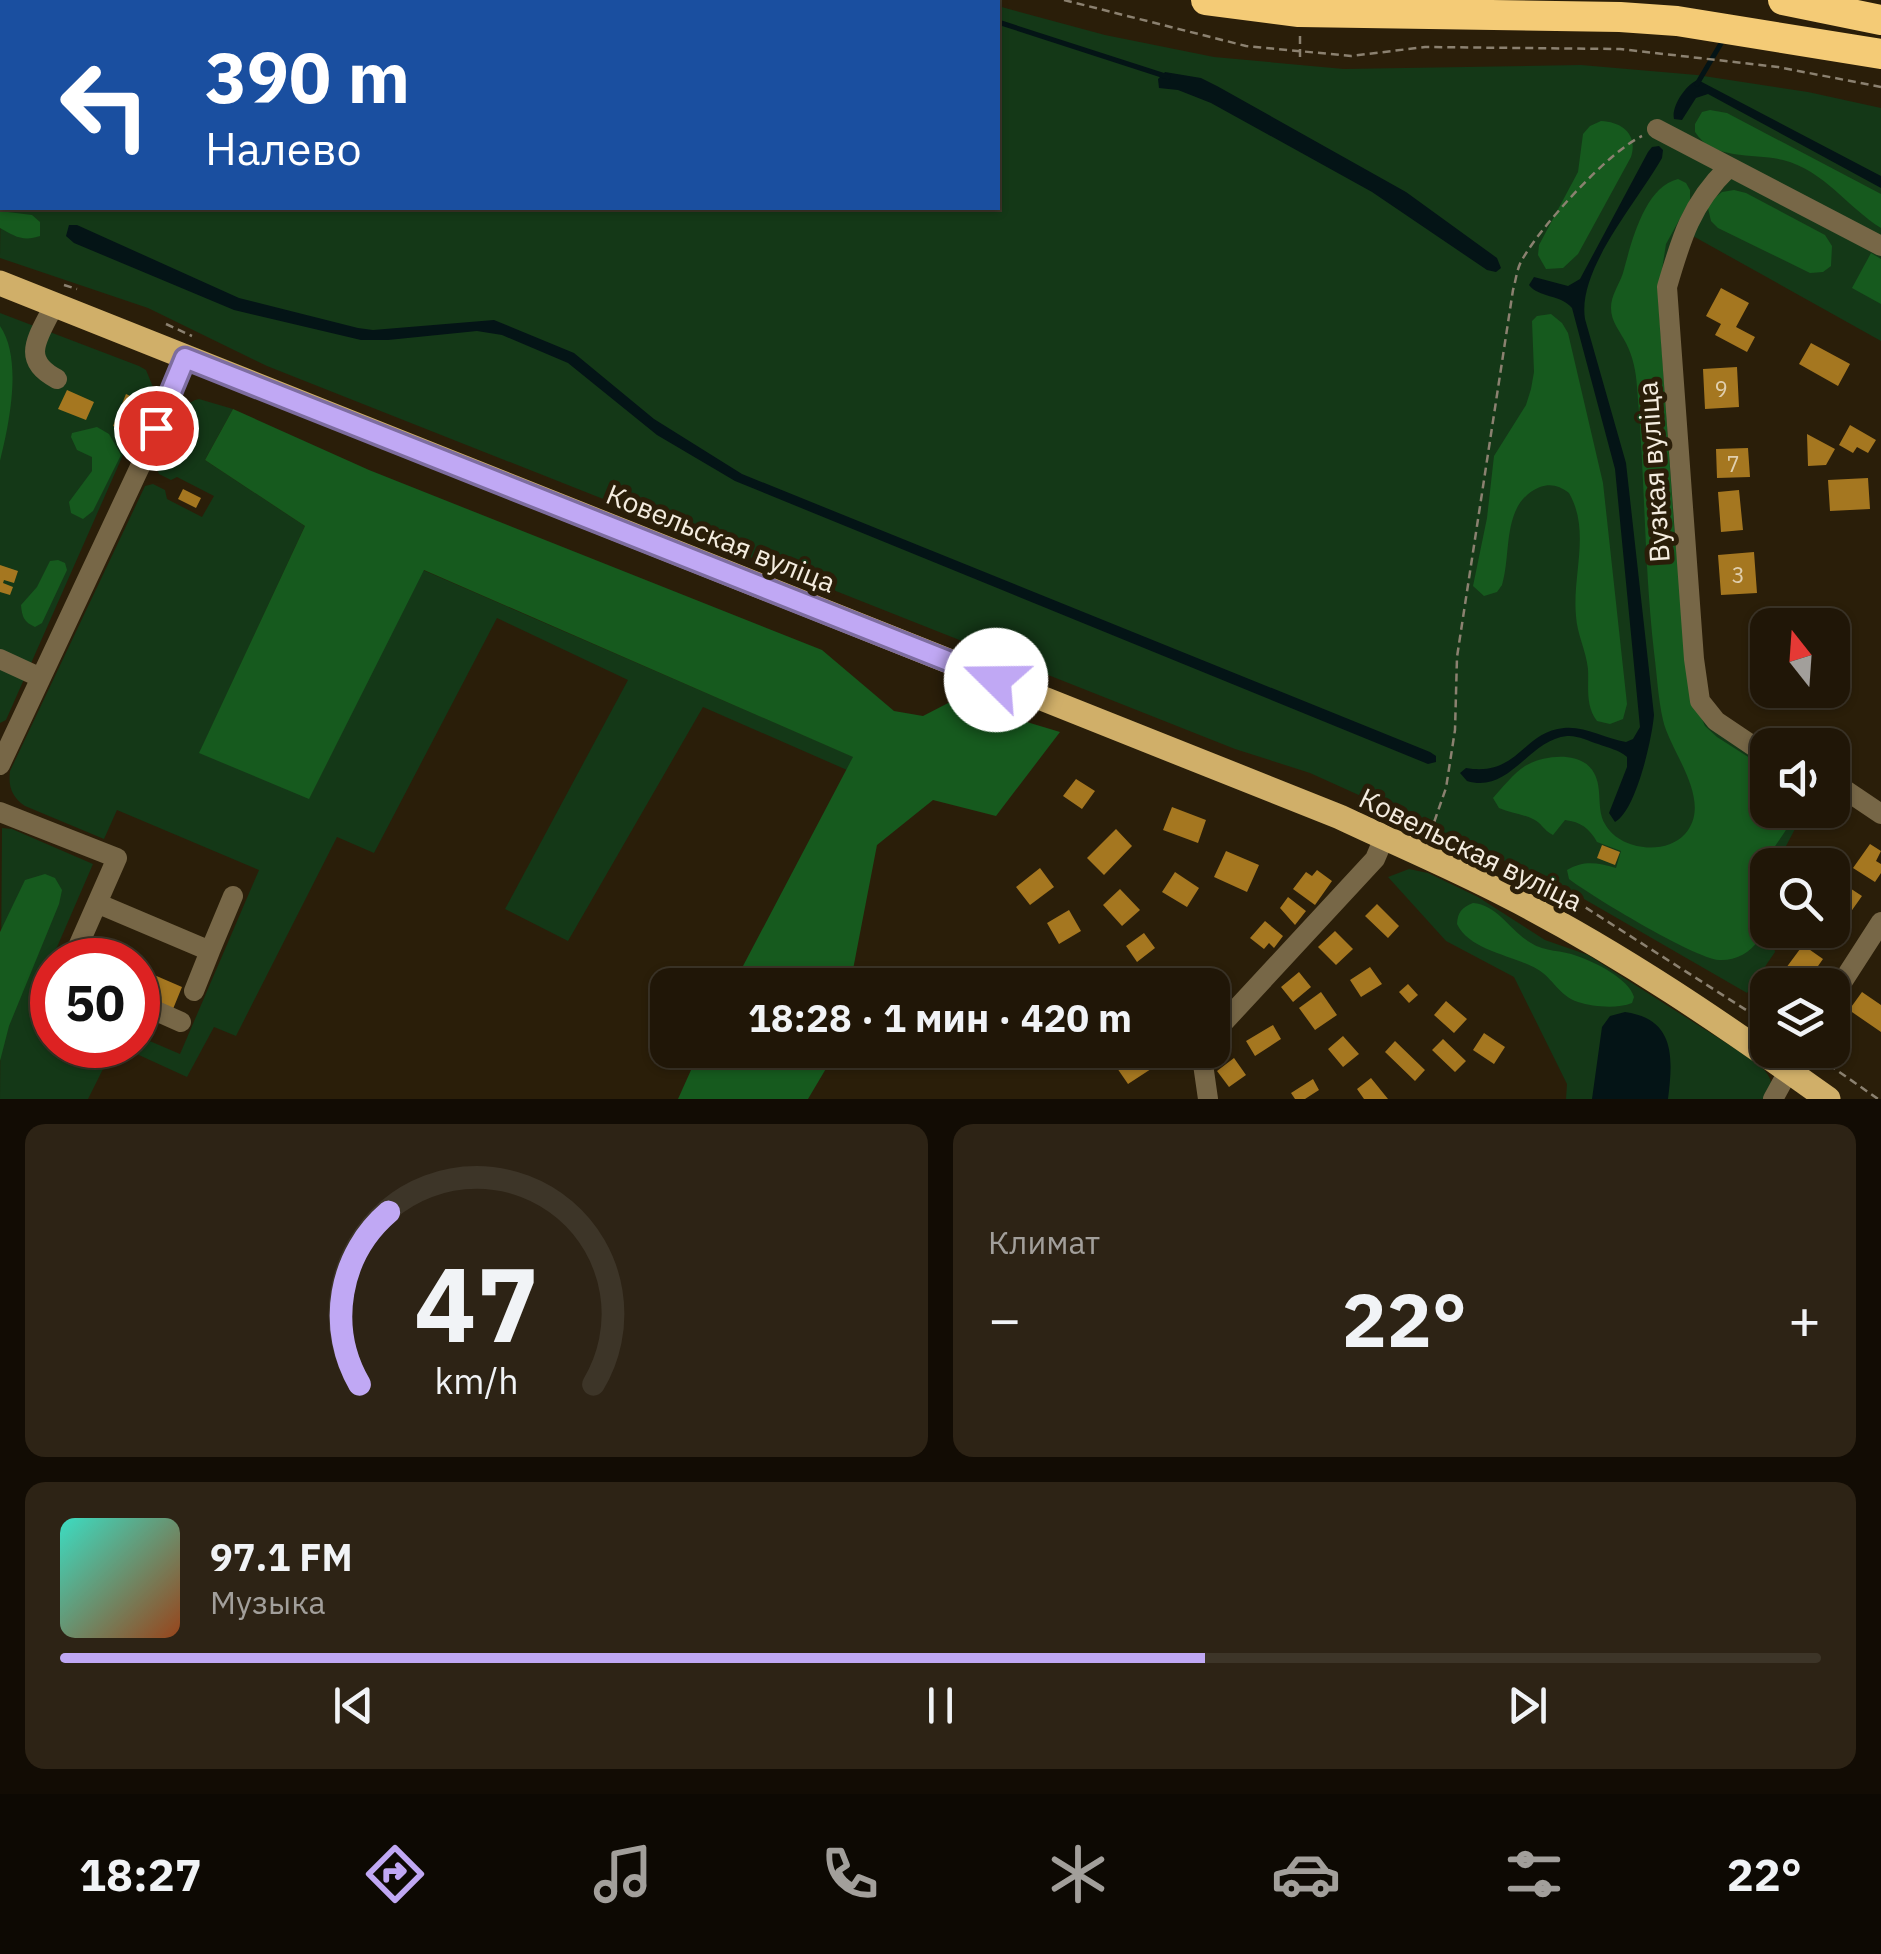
<!DOCTYPE html>
<html lang="ru">
<meta charset="utf-8">
<style>
body{margin:0;font-family:"IBM Plex Sans",sans-serif;background:#2d2315;color:#f1f3f6;height:100vh;display:flex;flex-direction:column;font-size:38px;white-space:nowrap}
*{box-sizing:border-box;margin:0}
p{font-size:32px;color:#a29f9b}
.icon{flex:none;width:55px;height:55px;fill:none;stroke:currentColor;stroke-width:2;stroke-linecap:round;stroke-linejoin:round}
.map{position:relative;height:1099px;overflow:hidden}
.details{display:flex;flex-direction:column;gap:25px;padding:25px;background:#120c04;flex:1}
.details>*{flex:none}
.guide{position:absolute;left:0px;top:0px;width:1000px;height:210px;box-shadow:0 2px 8px #0004,0 0 0 2px #3d3528;background:#1a4fa0;color:#fff;overflow:hidden}
.needle{width:65px;rotate:343deg}
.tools{position:absolute;left:1750px;top:608px;display:grid;gap:20px}
.tools a{display:grid;place-items:center;width:100px;height:100px;border-radius:20px;background:#201607;box-shadow:0 2px 8px #0004,0 0 0 2px #3d3528;font-size:50px}
.speed{position:absolute;left:30px;top:938px;display:flex;gap:20px;font-size:50px;font-weight:700;text-align:center}
.speed>*{display:grid;place-content:center;width:130px;height:130px;border-radius:50%;background:#201607;box-shadow:0 2px 8px #0004,0 0 0 2px #3d3528;line-height:1}
.speed .limit{border:15px solid #d22;background:#fff;color:#111}
.pin{position:absolute;display:grid;place-items:center;width:85px;height:85px;color:#fff;margin:-42px;border:5px solid #fff;border-radius:50%;box-shadow:0 2px 10px #0007}
.me{position:absolute;width:110px;margin:-55px;rotate:292deg;stroke-linejoin:round;filter:drop-shadow(0 0 8px #0008)}
.turn{display:flex;align-items:center;gap:35px;height:210px;padding:0 40px;font-size:45px}
.turn .icon{width:130px;height:130px;stroke-width:2.5}
.turn b{display:block;font-size:70px;line-height:85px}
.big{font-size:75px;font-weight:700;line-height:1.1}
.details .widget{flex:1;display:flex;flex-direction:column;justify-content:center;gap:15px;min-width:0;padding:0 35px;border-radius:20px;background:#2d2315}
.details .dial{align-items:center;gap:0}
.dial svg{height:260px;overflow:visible;fill:none;stroke:#3d3528;stroke-width:7;stroke-linecap:round;text-anchor:middle}
.dial text{fill:#f1f3f6;stroke:none}
.song{display:flex;align-items:center;gap:30px}
.cover{width:120px;height:120px;border-radius:15px;background:linear-gradient(135deg,hsl(170 70% 55%),hsl(20 70% 35%))}
.played{height:10px;border-radius:5px;background:linear-gradient(90deg,#c0a8f4 65%,#3d3528 65%)}
.keys{display:flex;justify-content:space-around;direction:ltr}
.heat{display:flex;justify-content:space-between;align-items:center;font-size:55px;direction:ltr}
.details .tiles{flex:1;display:grid;gap:25px;grid-template-columns:1fr 1fr}
.widget:last-child{grid-column:span 2}
.trip{position:absolute;left:650px;top:968px;width:580px;height:100px;border-radius:20px;background:#201607;box-shadow:0 2px 8px #0004,0 0 0 2px #3d3528;font-weight:700;line-height:100px;text-align:center}
.tab-bar{display:flex;height:160px;justify-content:space-around;align-items:center;background:#0d0903;color:#a29f9b}
.tab-bar .icon{width:70px;height:70px}
.tab-bar .selected{color:#c0a8f4}
.tab-bar b{font-size:45px;color:#f1f3f6}
.map>svg:first-child{display:block}
.green{fill:#143817}
.forest{fill:#165a1e}
.water{fill:#041416}
.lines{fill:none;stroke-linecap:round;stroke-linejoin:round}
.stream{stroke:#041416;stroke-width:5}
.building{fill:#a57720}
.path{stroke:#8b8170;stroke-width:2.5;stroke-dasharray:8 5;stroke-linecap:butt}
.minor{stroke:#776747;stroke-width:20}
.major{stroke:#d0af69;stroke-width:25}
.highway{stroke:#f4cb76;stroke-width:30}
.route-casing{stroke:#7d6d9f;stroke-width:25}
.route{stroke:#c0a8f4;stroke-width:18}
.labels{text-anchor:middle;dominant-baseline:central;stroke-width:10;stroke-linejoin:round;paint-order:stroke}
.number-label{font-size:22px;fill:#e0cfaf}
.street-label{font-size:28px;fill:#f4ecdf;stroke:#2a1e09}
</style>
<div class="map">
<svg width="1881" height="1099" viewBox="0 0 1881 1099">
<rect width="100%" height="100%" fill="#2a1e09"/>
<path class="green" d="M191 0H635L645 2H184Z
M787 0H981L988 2H783Z
M998 6 1105 35 1214 57 1344 69 1581 65 1697 75 1808 92 1881 108V341L1684 231 1667 287 1700 701 1767 756 1768 810H1805L1776 865H1768L1767 882 1763 890 1768 930H1771L1775 952 1747 993 1565 888 1310 773 1235 749 267 366 148 308 0 258 2 70V208H998Z
M0 313 139 366 146 370 153 387 6 720 0 723Z
M199 399 233 409 205 460 305 526 200 752 309 798 423 570 854 757 847 770 703 707 568 941 505 909 628 680 497 618 374 853 337 837 236 1036 214 1027 187 1077 117 1045H138V1036L180 1054 259 870 117 810 104 839 25 806C12 797 8 787 10 771L145 486 153 484 165 490 167 499 202 517 214 496 177 477 171 480 159 474 155 465C165 444 174 404 199 399Z
M2 828 12 829 93 864 38 991 52 998V1045H115L88 1099H0Z
M1409 869 1428 873 1478 897 1545 940 1588 955 1756 1062C1769 1073 1775 1082 1770 1099H1566L1567 1084 1514 977 1446 941 1388 877Z"/>
<path class="forest" d="M1710 110 1727 113 1881 194V228C1847 207 1825 171 1783 160 1755 153 1713 161 1695 132V124L1702 112Z
M1601 121C1623 122 1638 135 1631 157L1578 254 1563 268 1546 269 1538 255 1539 245 1578 172 1583 134 1590 126Z
M1678 179 1686 183 1690 190V200L1666 244 1658 295 1674 527 1690 693 1705 726 1717 737 1767 769 1768 810H1794C1790 832 1769 849 1761 871 1752 893 1768 919 1758 940 1751 953 1734 961 1719 960 1694 958 1591 896 1569 879L1567 870C1585 860 1597 863 1616 868L1621 851 1597 842C1589 828 1581 822 1565 820L1553 835C1543 830 1542 823 1533 819 1523 814 1510 813 1499 808L1493 798C1502 788 1514 773 1525 766 1543 755 1582 750 1594 773 1603 789 1596 809 1605 824 1619 850 1665 856 1685 834 1714 801 1670 752 1663 720 1658 698 1657 675 1654 652 1644 564 1645 475 1637 387 1636 371 1633 357 1626 343 1620 331 1611 322 1611 308 1611 295 1619 285 1623 273 1631 244 1644 187 1678 179Z
M1734 190 1746 193 1825 235 1832 246 1831 266 1823 272 1810 273 1718 228 1711 221 1707 204 1722 192Z
M0 211 32 215 40 222V236C23 242 14 236 0 228Z
M1871 253 1881 259V304L1852 288Z
M1551 314 1562 323 1568 333 1603 483 1627 704 1623 719 1610 724 1597 721C1585 705 1589 687 1588 669 1586 650 1577 634 1576 616 1572 575 1591 531 1569 493 1560 486 1551 483 1540 487 1501 503 1512 552 1502 585L1497 592 1484 596 1473 586 1487 518 1494 456 1526 405 1531 389 1534 372 1532 321 1537 316Z
M0 326C23 359 9 425 0 461Z
M233 409 369 470 822 650 894 711 923 716 954 700 1060 732 996 816 933 800 877 845 850 985H733L853 757 424 570 309 799 199 753 305 526 205 460Z
M97 427 109 434 121 455 93 511 83 519 71 513 69 502 92 471V457L77 450 71 437 72 433Z
M58 560 65 563 67 570 42 623 35 627C24 622 22 617 21 605L37 587 50 561Z
M45 874 55 878 62 890 59 904 9 1026 0 1061V932L25 880Z
M1473 903C1498 905 1510 931 1531 943 1545 952 1562 950 1577 956 1595 962 1629 979 1634 997L1632 1003C1617 1009 1594 1007 1578 1002 1559 996 1553 978 1537 969 1513 955 1470 951 1457 924 1458 912 1461 908 1473 903Z
M700 1050H837L808 1099H678Z"/>
<path class="water" d="M1165 72 1201 78 1217 86 1406 192 1497 258 1501 268 1496 272 1487 270 1372 192 1211 103 1178 90 1159 88 1158 79Z
M1698 80 1881 176V188L1708 94 1696 98 1682 120 1674 119C1671 107 1686 84 1698 80Z
M1659 146 1663 150 1662 158C1638 201 1577 269 1585 319L1626 463 1654 715C1652 739 1636 811 1615 822L1609 813 1627 767V757C1619 750 1609 748 1598 744 1589 741 1577 735 1567 736 1528 740 1510 794 1467 781L1460 773 1466 768C1518 777 1522 732 1564 728 1585 726 1606 739 1626 742L1633 739 1640 727 1615 469 1572 308C1560 294 1539 298 1529 285L1534 277 1568 286 1580 279 1648 152 1652 147Z
M69 225H77L239 298 358 328 373 330 494 320 574 353 654 419 742 474 1430 752 1436 756V762L1428 764 735 481 657 435 568 363 502 335 477 331 388 340H361L234 310 74 243 66 236Z
M1625 1012C1676 1019 1673 1059 1668 1099H1592L1602 1027 1610 1016Z"/>
<g class="lines">
<path class="stream" d="M998 22 1168 77
M1697 84 1723 40"/>
</g>
<path class="building" d="M1721 288 1749 303 1736 327 1755 337 1747 352 1715 335 1721 324 1706 316Z
M1811 343 1850 364 1838 386 1799 364Z
M1737 367 1739 407 1705 409 1703 369Z
M67 390 94 402 86 420 58 409Z
M126 394 146 403 133 435 113 426Z
M1850 425 1876 440 1868 453 1857 447 1853 453 1839 445Z
M1807 434 1835 449 1826 465 1808 466Z
M1748 448 1750 477 1717 478 1716 449Z
M1868 478 1870 509 1830 511 1828 480Z
M183 489 201 498 196 508 178 499Z
M1739 490 1743 530 1721 532 1718 492Z
M1754 552 1757 593 1721 595 1718 555Z
M0 565 18 571 14 583 4 580 3 583 13 587 10 595 0 592Z
M1076 779 1095 791 1082 809 1063 796Z
M1172 807 1206 820 1198 843 1163 830Z
M1116 829 1132 846 1104 875 1087 858Z
M1870 844 1881 851 1876 861 1881 864V873L1875 882 1853 868Z
M1602 845 1620 852 1615 865 1597 858Z
M1226 851 1259 865 1247 892 1214 877Z
M1040 868 1054 887 1030 905 1016 887Z
M1317 870 1332 881 1315 905 1293 889 1306 872 1312 876Z
M1175 872 1199 888 1187 907 1162 892Z
M1836 879 1862 896 1850 913 1832 901V885Z
M1120 889 1140 910 1122 926 1103 905Z
M1288 897 1306 911 1295 925 1280 908Z
M1377 904 1399 926 1388 938 1365 916Z
M1069 910 1081 931 1059 944 1047 923Z
M1265 921 1283 936 1274 948 1269 943 1264 949 1250 938Z
M1335 931 1353 949 1336 965 1318 947Z
M1144 933 1155 948 1137 962 1126 946Z
M1803 945 1823 959 1806 983 1786 968Z
M89 947 120 960H83Z
M1180 967 1193 985H1165L1162 981Z
M1370 967 1382 984 1361 997 1350 980Z
M138 968 182 987 173 1009 138 994Z
M1299 972 1311 987 1293 1002 1281 987Z
M1408 984 1418 995 1409 1003 1399 992Z
M1321 992 1337 1015 1315 1030 1299 1008Z
M1862 992 1881 1005V1032L1849 1010Z
M1446 1001 1467 1019 1454 1033 1434 1015Z
M1273 1025 1281 1039 1255 1056 1246 1041Z
M1484 1033 1505 1047 1494 1064 1473 1050Z
M1343 1036 1359 1054 1343 1067 1328 1049Z
M1443 1039 1466 1061 1455 1072 1432 1050Z
M1395 1041 1425 1070 1415 1081 1385 1052Z
M1139 1053 1151 1069 1128 1084 1117 1068Z
M1234 1058 1246 1075 1229 1087 1217 1071Z
M1371 1078 1388 1099H1364L1357 1089Z
M1313 1079 1319 1090 1305 1099H1295L1291 1093Z"/>
<g class="lines">
<path class="path" d="M1064 0 1246 46 1351 56 1425 47 1620 49 1778 67 1881 87
M157 2 164 0
M1300 57V34
M64 285 77 289
M166 324 192 336
M1421 831 1566 895 1768 1024
M1430 834 1446 788 1455 730 1457 657 1513 290C1516 280 1517 268 1522 260 1540 227 1608 152 1642 136
M1818 1057 1878 1099"/>
<path class="minor" d="M1657 129 1881 246
M1728 168C1691 204 1681 239 1667 287L1694 659 1700 701 1716 721 1768 756
M54 305C40 335 18 359 57 379
M0 659 39 677
M0 765 145 456 185 358
M1832 781 1881 814
M0 812 117 858 72 960
M99 904 210 951 233 896
M194 991 210 951
M1832 998 1881 922
M138 1003 181 1022
M1212 1035 1375 859 1384 838
M1208 1050 1203 1064 1208 1099
M1773 1099 1800 1050"/>
<path class="major" d="M0 283 1340 817C1395 843 1452 867 1506 895 1620 953 1725 1025 1828 1099"/>
<path class="highway" d="M1206 0 1299 12 1620 17 1677 21 1881 54
M1783 0 1881 20
M23 2 29 0
M115 2 121 0
M0 11 2 10
M0 46 2 45"/>
</g>
<g class="lines">
<g class="route-casing">
<path id="route" d="M156 428 185 358 996 680"/>
</g>
<use href="#route" class="route"/>
</g>
<g class="labels">
<g class="number-label">
<text x="1721" y="388">9</text>
<text x="1733" y="463">7</text>
<text x="1738" y="574">3</text>
</g>
<g class="street-label">
<text transform="translate(1653 472) rotate(-94)">Вузкая вуліца</text>
<text transform="translate(721 538) rotate(22)">Ковельская вуліца</text>
<text transform="translate(1471 849) rotate(26)">Ковельская вуліца</text>
</g>
</g>
</svg>
<div class="tools">
<a><svg class="needle" viewBox="-14 -14 28 28"><path d="M0-13l5 13h-10z" fill="#e53935"/><path d="M0 13l5-13h-10z" fill="#a29f9b"/></svg></a>
<a><svg class="icon" aria-label="sound" viewBox="0 0 24 24"><path d="M4 9h4l5-4v14l-5-4H4zM17 9q2 3 0 6"/></svg></a>
<a><svg class="icon" aria-label="search" viewBox="0 0 24 24"><circle cx="10" cy="10" r="6"/><path d="M15 15l6 6"/></svg></a>
<a><svg class="icon" aria-label="layers" viewBox="0 0 24 24"><path d="M12 4l9 5-9 5-9-5zM3 14l9 5 9-5"/></svg></a>
</div>
<div class="speed"><div class="limit">50</div></div>
<div class="pin" style="left:156px;top:428px;background:#d93025"><svg class="icon" aria-label="arrive" viewBox="0 0 24 24"><path d="M6 21V4h12l-3 4 3 4H6"/></svg></div>
<svg class="me" style="left:996px;top:680px" viewBox="-20 -20 40 40"><circle r="19" fill="#fff"/><path d="M0-13L10 11 0 6-10 11z" fill="#c0a8f4"/></svg>
<div class="trip">18:28 · 1 мин · 420 m</div>
<div class="guide">
<div class="turn"><svg class="icon" aria-label="left" viewBox="0 0 24 24"><path d="M17 20v-9H6M10 6l-5 5 5 5"/></svg><div><b>390 m</b>Налево</div></div>
</div>
</div>
<section class="details">
<div class="tiles">
<div class="widget dial"><svg viewBox="0 0 100 80">
<path d="M14 69A42 42 0 1 1 86 69"/>
<path d="M14 69A42 42 0 0 1 23 16" stroke="#c0a8f4"/>
<text x="50" y="56" font-size="32" font-weight="700">47</text>
<text x="50" y="72" font-size="11">km/h</text>
</svg></div>
<div class="widget"><p>Климат</p>
<div class="heat"><a>−</a><b class="big">22°</b><a>+</a></div>
</div>
<div class="widget">
<div class="song"><i class="cover"></i><div><b>97.1 FM</b><p>Музыка</p></div></div>
<div class="played"></div>
<div class="keys"><svg class="icon" aria-label="previous" viewBox="0 0 24 24"><path d="M18 5L8 12l10 7zM5 5v14"/></svg><svg class="icon" aria-label="pause" viewBox="0 0 24 24"><path d="M8 5v14M16 5v14"/></svg><svg class="icon" aria-label="next" viewBox="0 0 24 24"><path d="M6 5l10 7-10 7zM19 5v14"/></svg></div>
</div>
</div>
</section>
<nav class="tab-bar">
<b>18:27</b>
<svg class="icon selected" aria-label="directions" viewBox="0 0 24 24"><path d="M12 3l9 9-9 9-9-9zM9 14v-3h6M13 9l2 2-2 2"/></svg>
<svg class="icon" aria-label="music" viewBox="0 0 24 24"><path d="M9 18V5l10-2v13"/><circle cx="6" cy="18" r="3"/><circle cx="16" cy="16" r="3"/></svg>
<svg class="icon" aria-label="phone" viewBox="0 0 24 24"><path d="M5 4h4l2 5-3 2q2 4 5 5l2-3 5 2v4C11 20 4 13 5 4z"/></svg>
<svg class="icon" aria-label="climate" viewBox="0 0 24 24"><path d="M12 3v18M4 7l16 10M4 17L20 7"/></svg>
<svg class="icon" aria-label="car" viewBox="0 0 24 24"><path d="M5 17H2v-5l4-1 3-4h7l3 4 3 1v5h-3M9 17h6M6 11h13"/><circle cx="7" cy="17" r="2"/><circle cx="17" cy="17" r="2"/></svg>
<svg class="icon" aria-label="filters" viewBox="0 0 24 24"><path d="M4 7h16M4 17h16"/><circle cx="9" cy="7" r="2"/><circle cx="15" cy="17" r="2"/></svg>
<b>22°</b>
</nav>
